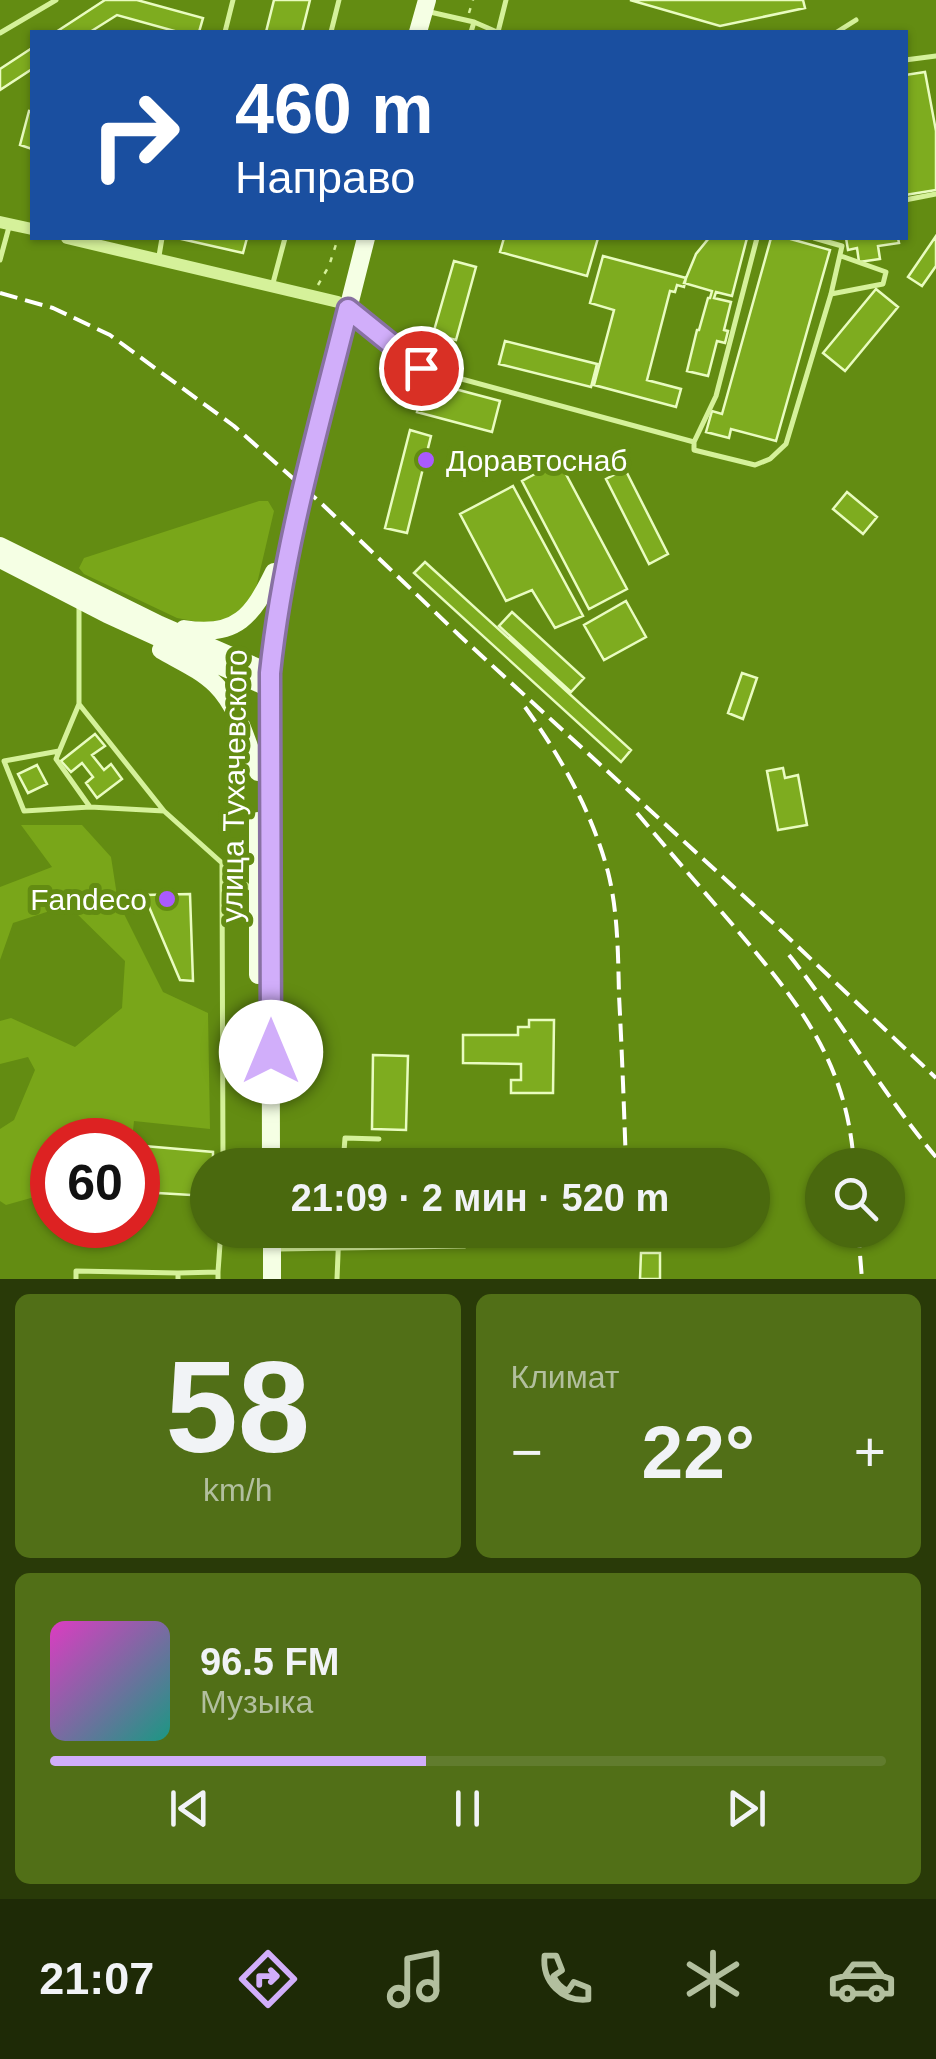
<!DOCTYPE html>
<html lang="ru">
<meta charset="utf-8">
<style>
body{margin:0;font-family:Helvetica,sans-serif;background:#516f17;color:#f1f3f6;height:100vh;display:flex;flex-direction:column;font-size:38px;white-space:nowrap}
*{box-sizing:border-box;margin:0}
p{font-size:32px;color:#b2bf9e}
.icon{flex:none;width:55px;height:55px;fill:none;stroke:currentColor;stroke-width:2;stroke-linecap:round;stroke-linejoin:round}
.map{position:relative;height:1279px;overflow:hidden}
.panel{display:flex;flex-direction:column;gap:15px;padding:15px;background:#293a08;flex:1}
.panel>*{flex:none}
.guide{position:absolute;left:30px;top:30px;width:878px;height:210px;border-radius:0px;box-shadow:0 2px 8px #0004;background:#1a4fa0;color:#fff;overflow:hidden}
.buttons{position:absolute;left:805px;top:1148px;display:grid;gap:20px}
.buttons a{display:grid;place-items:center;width:100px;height:100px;border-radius:50%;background:#4a690e;box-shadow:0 2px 8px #0004;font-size:50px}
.speed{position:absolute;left:30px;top:1118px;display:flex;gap:20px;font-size:50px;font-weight:700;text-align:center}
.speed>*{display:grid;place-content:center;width:130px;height:130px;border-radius:50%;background:#4a690e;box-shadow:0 2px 8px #0004;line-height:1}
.speed .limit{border:15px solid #d22;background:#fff;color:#111}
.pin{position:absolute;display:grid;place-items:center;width:85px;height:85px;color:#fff;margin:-42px;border:5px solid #fff;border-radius:50%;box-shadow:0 2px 10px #0007}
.me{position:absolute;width:110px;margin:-55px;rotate:0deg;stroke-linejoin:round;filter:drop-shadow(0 0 8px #0008)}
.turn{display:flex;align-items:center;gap:35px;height:210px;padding:0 40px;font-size:45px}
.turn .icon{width:130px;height:130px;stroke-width:2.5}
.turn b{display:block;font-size:70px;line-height:85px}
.big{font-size:75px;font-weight:800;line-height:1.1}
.panel .widget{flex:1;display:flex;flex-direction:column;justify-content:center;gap:15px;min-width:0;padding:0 35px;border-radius:15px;background:#516f17}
.panel .dial{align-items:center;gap:0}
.dial b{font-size:130px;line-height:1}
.song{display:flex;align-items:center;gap:30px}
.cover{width:120px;height:120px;border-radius:15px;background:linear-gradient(135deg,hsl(310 70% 55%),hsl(170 70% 35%))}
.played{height:10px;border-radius:5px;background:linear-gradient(90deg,#d1aefa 45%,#617c2e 45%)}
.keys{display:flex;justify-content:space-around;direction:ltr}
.heat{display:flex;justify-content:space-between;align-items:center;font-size:55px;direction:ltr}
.panel .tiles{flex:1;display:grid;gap:15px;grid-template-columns:1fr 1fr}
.widget:last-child{grid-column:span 2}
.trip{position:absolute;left:190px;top:1148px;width:580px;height:100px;border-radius:50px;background:#4a690e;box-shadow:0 2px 8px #0004;font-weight:800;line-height:100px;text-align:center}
.menu{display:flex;height:160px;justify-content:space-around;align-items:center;background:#1e2a06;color:#b2bf9e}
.menu .icon{width:70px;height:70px}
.menu .on{color:#d1aefa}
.menu b{font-size:45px;color:#f1f3f6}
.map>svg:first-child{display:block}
.green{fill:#79a619}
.building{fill:#7eac1f;stroke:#e9fcc0;stroke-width:2.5}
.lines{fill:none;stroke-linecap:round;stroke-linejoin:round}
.path{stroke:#d5f19a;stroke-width:2.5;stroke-dasharray:5 8;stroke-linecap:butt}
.service{stroke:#d5f19a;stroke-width:5}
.tertiary{stroke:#d5f19a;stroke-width:12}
.primary{stroke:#f5ffe4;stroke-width:18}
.rail{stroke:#fff;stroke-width:4;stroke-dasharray:18 8;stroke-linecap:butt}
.route-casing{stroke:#8871a2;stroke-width:25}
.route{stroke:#d1aefa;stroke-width:18}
.poi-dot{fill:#aa5aff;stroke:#638c12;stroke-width:4}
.labels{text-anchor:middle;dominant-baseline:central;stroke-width:10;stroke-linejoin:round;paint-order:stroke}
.poi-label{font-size:30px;fill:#fff;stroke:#638c12;text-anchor:start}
.street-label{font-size:30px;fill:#fff;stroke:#638c12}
</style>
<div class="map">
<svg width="936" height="1279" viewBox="0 0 936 1279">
<rect width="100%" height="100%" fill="#638c12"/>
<path class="green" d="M259 501H268L274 511 253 601 241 613 225 619 204 623 177 618 84 574 79 568 84 558Z
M21 825H82L111 857 118 902 163 992 208 1013 210 1129 134 1121 132 1140H52V1192L6 1205 0 1201V1129L14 1120 35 1070 28 1057 0 1064V1021L11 1018 75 1047 122 1008 125 961 68 905 13 923 0 960V887L52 867Z"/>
<path class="building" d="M105 0H137L203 18 199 32H178L117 15 90 32H56Z
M274 0H310L302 32H266Z
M630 0H803L805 8 720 26Z
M32 48V69L0 90V69Z
M925 72 936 131V190L905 195V75Z
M29 111 32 112V149L20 145Z
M936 236V266L922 286 908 277Z
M177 238H247L243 253Z
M504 238H598L587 276 500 252Z
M709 238H747L732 296 716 292 714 298 731 302 724 330 728 331 725 343 717 341 708 376 687 371 697 330H699L708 298H710L712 291 684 283 696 254Z
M771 238H787L830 250 776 441 731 429 729 438 706 432 712 411 722 414Z
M846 238H898L899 243 878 246 880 259 859 262 857 248 848 250Z
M603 256 686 278 684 287 677 285 675 292 670 291 647 380 681 389 676 407 594 385 614 310 590 303Z
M454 261 476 267 456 340 433 334Z
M876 289 898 307 845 371 823 353Z
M505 341 597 364 591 387 499 364Z
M425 381 500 401 492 432 417 412Z
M410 430 431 436 407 533 385 528Z
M559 461 627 589 589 609 522 481Z
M625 469 668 554 649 564 606 479Z
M513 486 583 616 555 628 532 590 506 601 460 514Z
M847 492 877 517 863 534 833 509Z
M425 562 631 750 621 762 414 573Z
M626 601 646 637 604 660 584 625Z
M512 612 584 678 571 692 499 626Z
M742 673 757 678 743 719 728 713Z
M95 734 105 746 92 755 104 770 111 764 122 779 97 798 86 783 93 777 82 763 71 772 61 761Z
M37 765 47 784 28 793 18 774Z
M783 768 785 778 798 775 807 825 778 830 767 771Z
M190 894 193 981 180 980 144 895Z
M529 1020H554L553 1093H511V1080H521V1064L463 1063V1035H518V1027H529Z
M373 1055 408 1056 406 1130 372 1129Z
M144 1146 213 1152V1165H208V1196L141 1192Z
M641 1253H660V1279H640Z"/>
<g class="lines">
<path class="path" d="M469 13 473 0
M318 285 329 266 338 238"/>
<path class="service" d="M430 12 474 22 497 32
M225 32 233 0
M331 32 339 0
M471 32 474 22
M498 32 506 0
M837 32 856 20
M0 33 56 0
M905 60 936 56
M905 200 936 194
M757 238 716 396 694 442V450L755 465 770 459 786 444 831 294 842 246 814 238
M159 256 162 238
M0 260 9 227
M273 283 285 238
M831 294 883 284 886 272 841 256
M352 312 421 368 694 442
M79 604V704L164 811 251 889
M79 704 56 759 90 807 164 811
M59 751 4 761 24 811 90 807
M222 864 223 1165
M343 1165 345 1138 379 1139
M278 1249 465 1246
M218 1272 221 1230
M76 1279V1271L178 1273
M178 1279V1273L218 1272V1279
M337 1279 339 1230"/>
<path class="tertiary" d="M0 222 32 229
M67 238 338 302"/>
<path class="primary" d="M418 32 427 0
M0 546 160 625 270 673
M0 559 107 614 269 688
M184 629C237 638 253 615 274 572
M161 650C180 661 201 670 216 685 239 708 247 743 258 772
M258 821V975
M271 1165 270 673 284 575 306 475 366 238
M272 1230V1279"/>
<path class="rail" d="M0 293 53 308 110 335 234 426 323 505 460 636 773 923 936 1078
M525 707C561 757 592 812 608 872 618 912 618 954 619 995 622 1052 624 1108 626 1165
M637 813C668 850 700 887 732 924 797 1001 847 1060 854 1165
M789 955C841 1020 882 1093 936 1157
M858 1230 862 1279"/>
</g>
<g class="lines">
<g class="route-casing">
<path id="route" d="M271 1052 270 673C283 549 318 429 348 309L421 368"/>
</g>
<use href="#route" class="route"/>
</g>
<g class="poi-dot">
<circle cx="426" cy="460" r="10"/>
<circle cx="167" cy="899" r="10"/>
</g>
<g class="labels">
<g class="poi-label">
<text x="446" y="460">Доравтоснаб</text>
<text x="147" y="899" text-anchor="end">Fandeco</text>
</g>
<g class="street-label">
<text transform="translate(234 786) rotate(-89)">улица Тухачевского</text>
</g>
</g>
</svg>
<div class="buttons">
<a><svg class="icon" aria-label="search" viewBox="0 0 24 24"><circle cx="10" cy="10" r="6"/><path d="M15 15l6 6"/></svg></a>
</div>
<div class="speed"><div class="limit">60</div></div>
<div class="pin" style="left:421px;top:368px;background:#d93025"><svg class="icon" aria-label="arrive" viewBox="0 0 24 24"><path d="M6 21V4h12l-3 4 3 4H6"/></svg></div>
<svg class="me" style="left:271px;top:1052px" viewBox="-20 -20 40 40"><circle r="19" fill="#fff"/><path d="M0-13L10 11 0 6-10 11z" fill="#d1aefa"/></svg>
<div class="trip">21:09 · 2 мин · 520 m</div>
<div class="guide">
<div class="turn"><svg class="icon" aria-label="right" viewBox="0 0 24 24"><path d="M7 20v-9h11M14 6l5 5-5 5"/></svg><div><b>460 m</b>Направо</div></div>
</div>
</div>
<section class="panel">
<div class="tiles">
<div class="widget dial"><b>58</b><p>km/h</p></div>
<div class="widget"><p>Климат</p>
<div class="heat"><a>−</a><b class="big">22°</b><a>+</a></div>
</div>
<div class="widget">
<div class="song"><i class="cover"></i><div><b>96.5 FM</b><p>Музыка</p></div></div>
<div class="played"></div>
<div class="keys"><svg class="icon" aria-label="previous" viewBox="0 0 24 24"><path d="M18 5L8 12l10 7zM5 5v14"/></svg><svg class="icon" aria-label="pause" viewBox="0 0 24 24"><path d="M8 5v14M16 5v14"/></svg><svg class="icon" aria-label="next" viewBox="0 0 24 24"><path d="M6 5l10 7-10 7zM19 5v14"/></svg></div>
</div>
</div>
</section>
<nav class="menu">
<b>21:07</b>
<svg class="icon on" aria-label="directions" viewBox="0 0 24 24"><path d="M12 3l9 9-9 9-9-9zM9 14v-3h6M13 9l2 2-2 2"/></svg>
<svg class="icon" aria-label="music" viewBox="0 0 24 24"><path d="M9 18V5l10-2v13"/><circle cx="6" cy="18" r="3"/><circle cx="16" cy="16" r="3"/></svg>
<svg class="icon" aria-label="phone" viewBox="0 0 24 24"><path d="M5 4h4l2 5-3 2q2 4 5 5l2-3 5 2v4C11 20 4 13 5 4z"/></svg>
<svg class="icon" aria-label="climate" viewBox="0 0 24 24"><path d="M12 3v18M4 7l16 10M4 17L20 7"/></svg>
<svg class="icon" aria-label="car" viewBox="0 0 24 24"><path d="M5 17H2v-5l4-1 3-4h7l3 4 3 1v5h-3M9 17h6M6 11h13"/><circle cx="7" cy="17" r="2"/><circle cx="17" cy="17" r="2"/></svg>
</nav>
